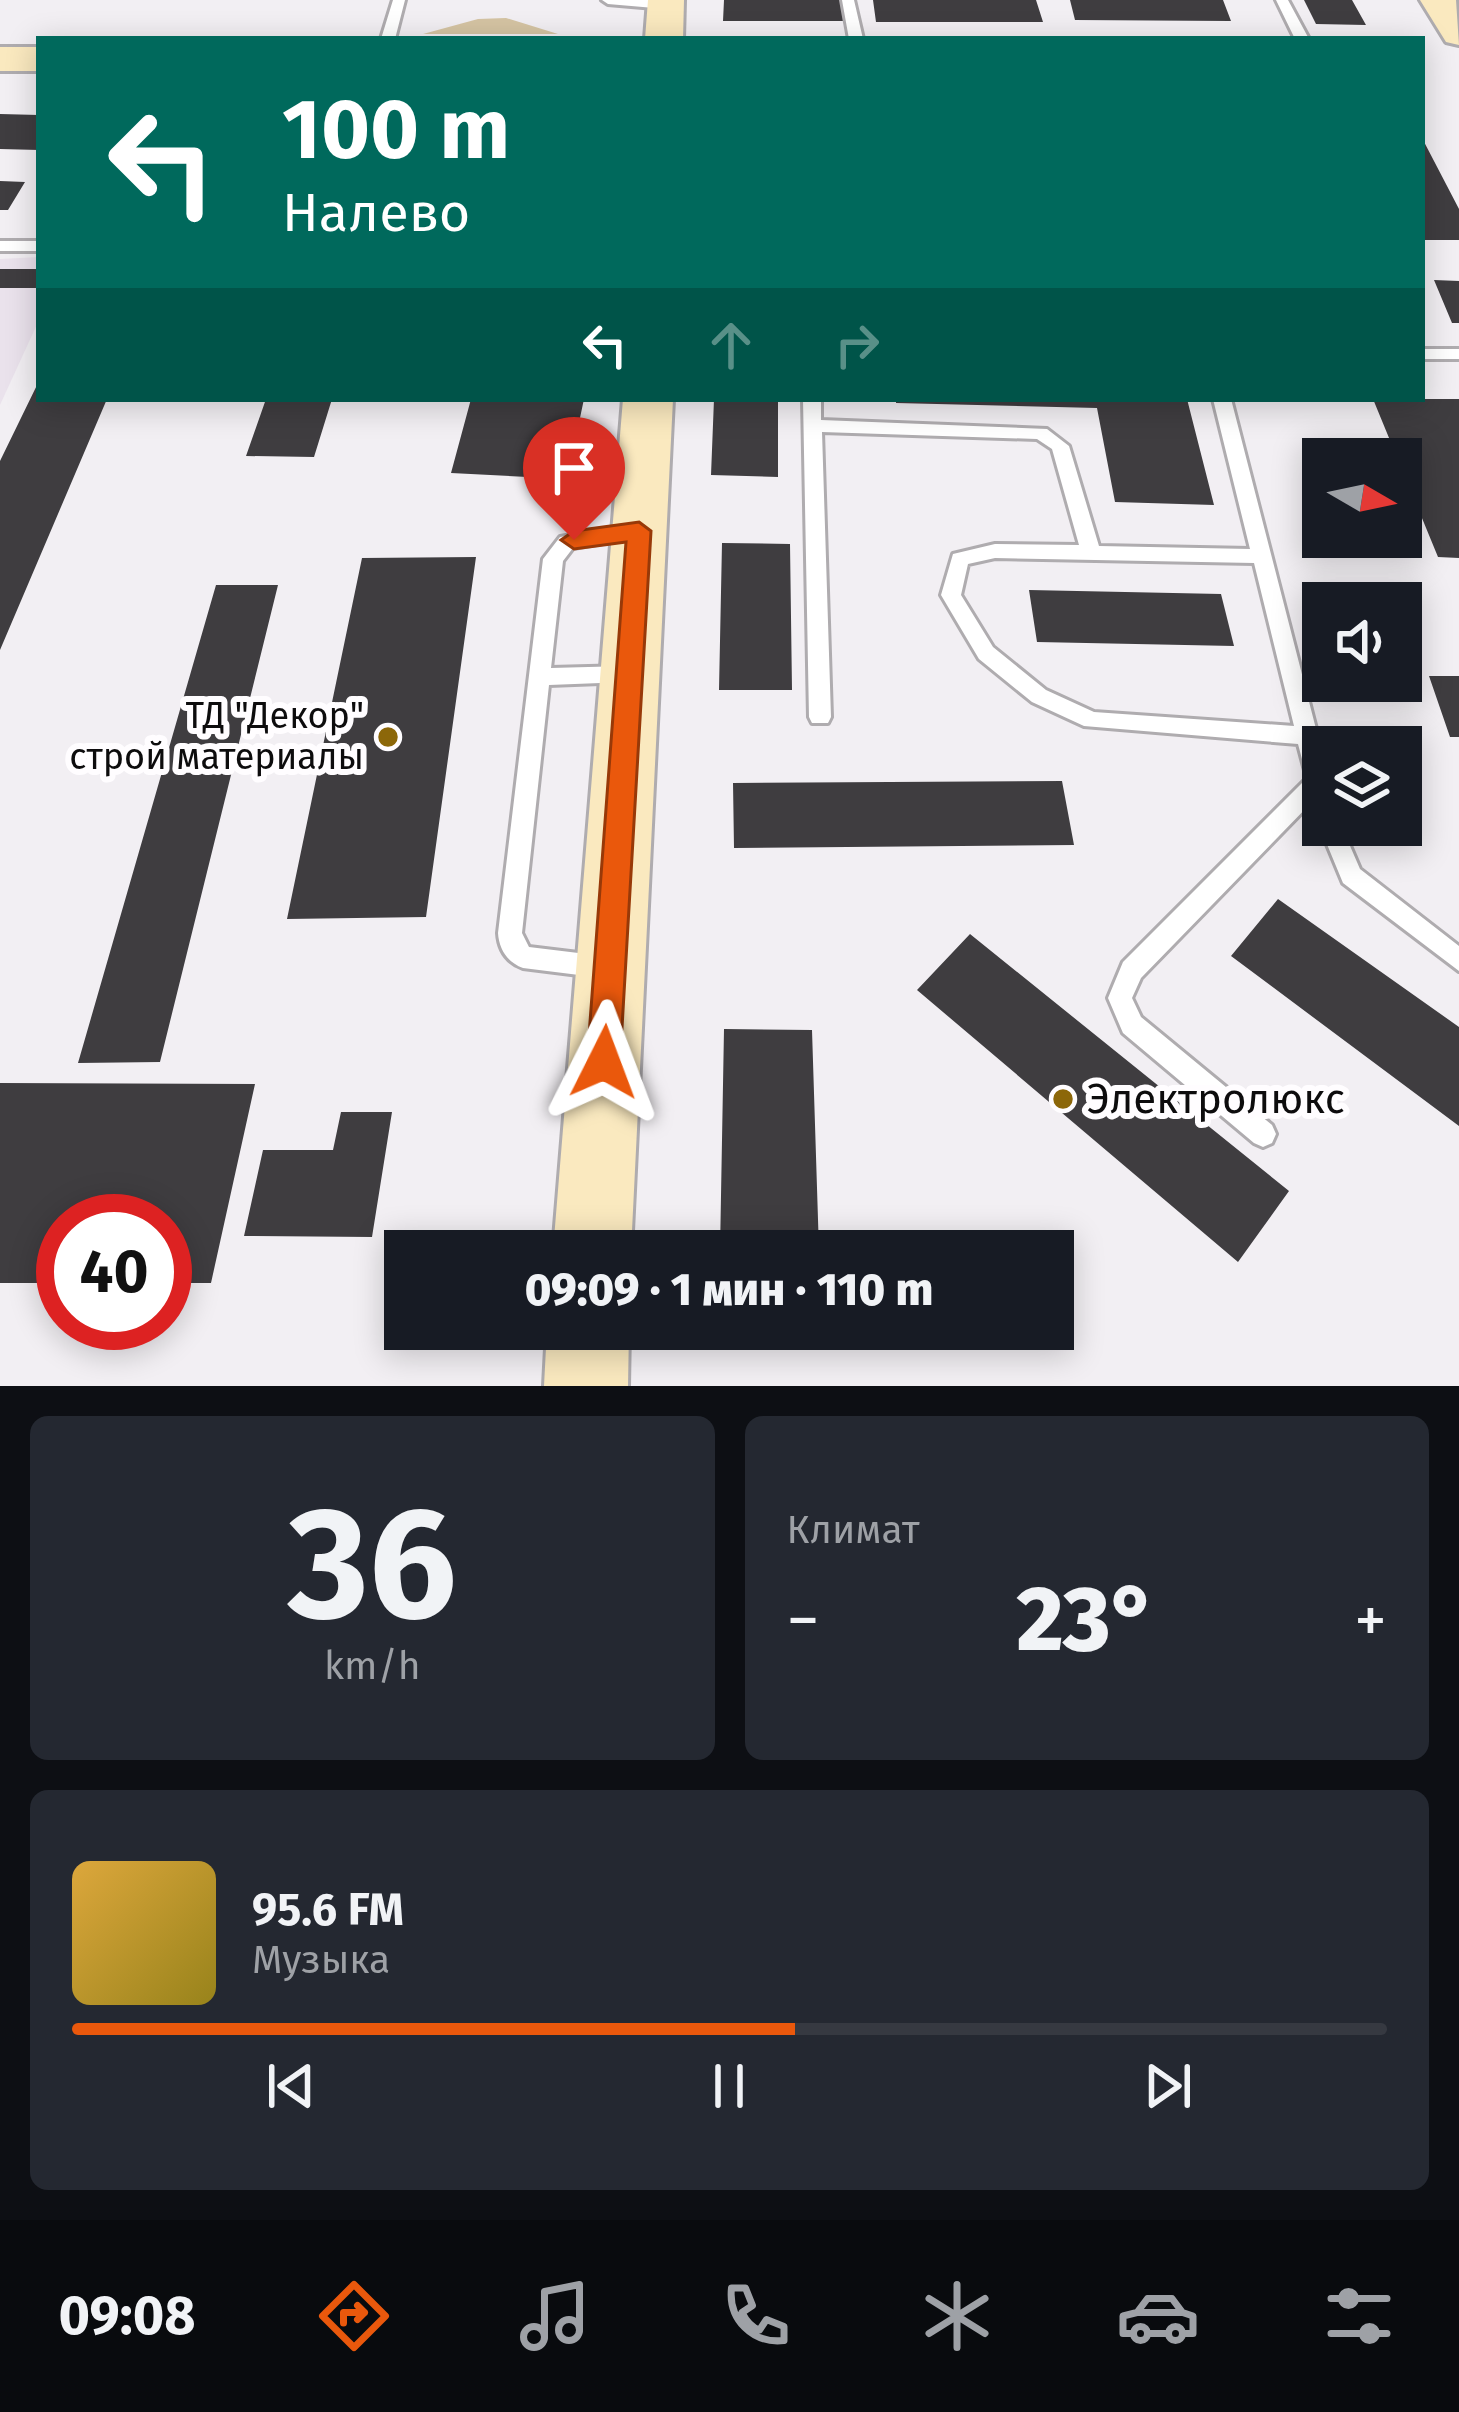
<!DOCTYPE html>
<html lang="ru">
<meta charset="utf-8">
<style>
body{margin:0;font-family:"Fira Sans",sans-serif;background:#242831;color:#f1f3f6;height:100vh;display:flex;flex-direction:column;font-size:45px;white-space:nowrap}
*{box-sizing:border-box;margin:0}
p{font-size:39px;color:#9ea1a6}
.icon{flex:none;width:66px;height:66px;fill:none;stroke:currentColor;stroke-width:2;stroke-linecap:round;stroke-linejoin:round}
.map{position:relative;height:1386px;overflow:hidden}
.details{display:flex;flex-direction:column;gap:30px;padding:30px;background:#0d0f14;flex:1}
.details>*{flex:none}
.hud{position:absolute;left:36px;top:36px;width:1389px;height:366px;border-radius:0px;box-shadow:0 6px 30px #0003;background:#00695c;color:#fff;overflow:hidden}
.needle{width:78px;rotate:99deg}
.buttons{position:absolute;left:1302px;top:438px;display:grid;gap:24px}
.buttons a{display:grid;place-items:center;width:120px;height:120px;border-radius:0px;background:#171b24;box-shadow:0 6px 30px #0003;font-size:60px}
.speed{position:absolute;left:36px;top:1194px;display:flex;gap:24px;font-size:60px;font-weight:700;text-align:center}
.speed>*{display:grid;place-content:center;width:156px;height:156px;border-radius:50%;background:#171b24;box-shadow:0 6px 30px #0003;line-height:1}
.speed .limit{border:18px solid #d22;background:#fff;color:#111}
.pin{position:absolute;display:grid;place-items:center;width:102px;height:102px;color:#fff;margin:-123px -51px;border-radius:50% 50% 50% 0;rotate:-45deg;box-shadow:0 0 12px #0007}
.pin .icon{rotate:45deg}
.me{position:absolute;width:132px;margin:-66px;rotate:3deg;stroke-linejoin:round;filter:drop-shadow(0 0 9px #0008)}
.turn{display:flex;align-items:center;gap:42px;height:252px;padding:0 48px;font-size:54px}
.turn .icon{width:156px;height:156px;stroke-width:2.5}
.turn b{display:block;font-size:84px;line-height:102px}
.lanes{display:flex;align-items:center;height:114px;padding:0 48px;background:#0003;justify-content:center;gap:60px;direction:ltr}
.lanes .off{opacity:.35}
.big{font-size:90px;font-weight:800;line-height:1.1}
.details .card{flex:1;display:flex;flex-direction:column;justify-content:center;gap:18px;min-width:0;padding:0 42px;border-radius:18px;background:#242831}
.details .dial{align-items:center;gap:0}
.dial b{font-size:156px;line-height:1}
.song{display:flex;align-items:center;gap:36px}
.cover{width:144px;height:144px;border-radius:18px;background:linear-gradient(135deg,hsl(40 70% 55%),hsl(50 70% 35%))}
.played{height:12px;border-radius:6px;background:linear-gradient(90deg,#ea580c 55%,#363941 55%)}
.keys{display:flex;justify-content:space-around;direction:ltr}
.heat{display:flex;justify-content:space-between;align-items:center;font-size:66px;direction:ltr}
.details .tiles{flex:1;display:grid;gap:30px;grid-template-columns:1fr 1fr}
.card:last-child{grid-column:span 2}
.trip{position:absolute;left:384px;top:1230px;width:690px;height:120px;border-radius:0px;background:#171b24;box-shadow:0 6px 30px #0003;font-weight:800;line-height:120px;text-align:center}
.tabs{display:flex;height:192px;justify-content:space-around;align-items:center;background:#090b0e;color:#9ea1a6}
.tabs .icon{width:84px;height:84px}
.tabs .on{color:#ea580c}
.tabs b{font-size:54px;color:#f1f3f6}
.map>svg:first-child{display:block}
.built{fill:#eae2ec}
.green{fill:#d5c4a3}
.building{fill:#3f3d40}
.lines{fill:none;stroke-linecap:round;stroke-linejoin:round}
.lane-casing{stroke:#afacaf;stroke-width:6}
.secondary-casing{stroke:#afacaf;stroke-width:6}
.lane{fill:#fff;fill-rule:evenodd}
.secondary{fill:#fae9bf;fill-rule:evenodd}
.route{fill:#ea580c;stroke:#983908;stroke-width:3}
.poi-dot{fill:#8c6709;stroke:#fffdff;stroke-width:4.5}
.labels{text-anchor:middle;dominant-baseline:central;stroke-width:12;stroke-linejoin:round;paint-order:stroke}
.poi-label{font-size:36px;fill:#0d0c0d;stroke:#fffdff;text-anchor:end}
.near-poi-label{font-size:42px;fill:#0d0c0d;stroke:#fffdff;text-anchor:start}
</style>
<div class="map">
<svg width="1459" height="1386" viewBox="0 0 1459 1386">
<rect width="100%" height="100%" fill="#f2eff3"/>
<path class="built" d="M39 257V320L0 405V259Z"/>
<path class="green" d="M506 18 558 34H423L478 19Z"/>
<path class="building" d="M724 0H844L846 21H723Z
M873 0H1036L1043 22H876Z
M1070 0H1223L1231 21 1075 20Z
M1304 0H1352L1366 25 1316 24Z
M0 114 39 115V150L0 149Z
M1422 138 1459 209V240H1422Z
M0 181 25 182 8 210H0Z
M0 269H39V283L36 288H0Z
M1434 280 1459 281V323H1452Z
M39 381V399H107L0 650V461Z
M266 399H332L314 457 246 456Z
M471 399H584L567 479 451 473Z
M714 399H778V477L711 475Z
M896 399H1187L1214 505 1115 502 1097 408 896 403Z
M1373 399H1459V558L1438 557Z
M722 543 790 544 792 690H719Z
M476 557 426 917 287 919 362 558Z
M216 585H278L160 1062 78 1063Z
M1029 590 1221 594 1234 646 1037 642Z
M1429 676H1459V737H1450Z
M1062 781 1074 845 734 848 733 783Z
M1278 899 1459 1027V1126L1231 956Z
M970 934 1289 1191 1238 1262 917 990Z
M724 1029 812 1030 819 1251H720Z
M0 1083 255 1084 211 1283H165V1221H63V1283H0Z
M341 1112H392L372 1237 244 1236 263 1150H333Z"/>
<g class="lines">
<g class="lane-casing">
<path id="lane" d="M393 0H405L395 39H381Z
M602 0H653L672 5 666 9 608 4Z
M842 0H854L863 39H849Z
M1276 0H1288L1309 39H1295Z
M0 241H39V251H0Z
M1422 349H1459V359H1422Z
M803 399H821V420L1047 429 1069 446 1099 546 1250 549 1213 399H1231L1323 756V808L1313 801 1141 978 1132 998 1141 1017 1272 1125 1276 1134 1272 1143 1263 1147 1254 1143 1123 1033 1108 998 1123 962 1307 778 1298 744 1084 726 1032 702 979 659 941 595 953 554 995 544 1079 545 1052 449 1037 439 822 432 831 717 828 723H812L809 717ZM995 558 1254 563 1294 726 1094 712 1046 690 993 647 961 595 968 564Z
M638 524 648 531 645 536 573 548 563 561 551 668 626 666 633 668 636 674 633 680 626 682 549 685 522 933 529 947 603 956 612 959 615 967 612 975 603 978 523 968C507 962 499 949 498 933L543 559 560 537Z
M1322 818 1323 825H1341L1360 869 1459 946V971L1343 883 1319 825Z"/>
</g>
<g class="secondary-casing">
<path id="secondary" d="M648 0H684L683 39H645Z
M1420 0H1456L1459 45 1446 42Z
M0 47H39V71H0Z
M623 399H673L631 1251H553Z
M547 1329H629L628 1386H544Z"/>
</g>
<use href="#lane" class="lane"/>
<use href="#secondary" class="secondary"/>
</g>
<path class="route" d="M639 522 651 531 620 1062 615 1073 604 1078 592 1073 587 1062 626 542 574 549 561 540 574 531Z"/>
<g class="poi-dot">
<circle cx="388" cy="737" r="12"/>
<circle cx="1063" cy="1099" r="12"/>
</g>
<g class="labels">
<g class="poi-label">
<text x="364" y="716">ТД "Декор"<tspan x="364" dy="41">строй материалы</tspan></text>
</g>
<g class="near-poi-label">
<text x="1087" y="1099">Электролюкс</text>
</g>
</g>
</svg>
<div class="buttons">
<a><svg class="needle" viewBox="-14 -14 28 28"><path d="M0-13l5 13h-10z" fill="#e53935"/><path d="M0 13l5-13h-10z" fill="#9ea1a6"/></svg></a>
<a><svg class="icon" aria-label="sound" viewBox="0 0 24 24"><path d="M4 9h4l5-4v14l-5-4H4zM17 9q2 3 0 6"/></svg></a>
<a><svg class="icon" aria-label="layers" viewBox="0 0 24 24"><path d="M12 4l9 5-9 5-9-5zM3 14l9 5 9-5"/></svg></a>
</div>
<div class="speed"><div class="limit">40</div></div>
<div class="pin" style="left:574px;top:540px;background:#d93025"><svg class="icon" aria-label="arrive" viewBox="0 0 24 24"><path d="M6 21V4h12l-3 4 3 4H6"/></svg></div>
<svg class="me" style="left:604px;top:1062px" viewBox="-20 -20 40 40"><path d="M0-17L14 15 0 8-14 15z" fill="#ea580c" stroke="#fff" stroke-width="4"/></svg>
<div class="trip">09:09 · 1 мин · 110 m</div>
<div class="hud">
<div class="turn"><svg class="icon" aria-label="left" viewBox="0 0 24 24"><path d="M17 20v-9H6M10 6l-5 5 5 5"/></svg><div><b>100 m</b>Налево</div></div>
<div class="lanes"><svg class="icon" aria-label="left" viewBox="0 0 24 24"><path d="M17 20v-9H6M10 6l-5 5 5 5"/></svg><svg class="icon off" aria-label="ahead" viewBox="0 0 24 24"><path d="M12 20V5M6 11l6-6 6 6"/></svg><svg class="icon off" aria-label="right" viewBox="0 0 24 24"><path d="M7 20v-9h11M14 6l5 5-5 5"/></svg></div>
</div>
</div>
<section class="details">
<div class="tiles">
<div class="card dial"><b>36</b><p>km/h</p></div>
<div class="card"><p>Климат</p>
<div class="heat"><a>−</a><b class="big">23°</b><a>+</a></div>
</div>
<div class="card">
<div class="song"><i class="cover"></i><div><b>95.6 FM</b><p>Музыка</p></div></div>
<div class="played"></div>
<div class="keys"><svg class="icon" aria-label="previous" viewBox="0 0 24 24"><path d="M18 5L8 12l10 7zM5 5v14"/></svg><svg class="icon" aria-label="pause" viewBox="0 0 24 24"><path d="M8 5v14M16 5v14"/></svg><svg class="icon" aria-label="next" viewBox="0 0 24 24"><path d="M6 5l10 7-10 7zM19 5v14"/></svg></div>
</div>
</div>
</section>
<nav class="tabs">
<b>09:08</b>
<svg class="icon on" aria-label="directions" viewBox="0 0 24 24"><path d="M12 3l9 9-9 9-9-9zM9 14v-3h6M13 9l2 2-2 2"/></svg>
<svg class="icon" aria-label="music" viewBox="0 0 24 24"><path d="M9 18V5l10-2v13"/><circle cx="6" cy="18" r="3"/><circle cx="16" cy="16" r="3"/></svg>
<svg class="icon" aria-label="phone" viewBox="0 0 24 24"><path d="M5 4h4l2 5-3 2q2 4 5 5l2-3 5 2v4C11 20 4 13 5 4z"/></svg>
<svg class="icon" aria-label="climate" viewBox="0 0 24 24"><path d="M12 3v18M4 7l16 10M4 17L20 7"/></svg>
<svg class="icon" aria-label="car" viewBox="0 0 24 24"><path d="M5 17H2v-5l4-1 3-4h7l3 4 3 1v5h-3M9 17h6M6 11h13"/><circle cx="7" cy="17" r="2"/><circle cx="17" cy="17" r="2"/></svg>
<svg class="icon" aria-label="filters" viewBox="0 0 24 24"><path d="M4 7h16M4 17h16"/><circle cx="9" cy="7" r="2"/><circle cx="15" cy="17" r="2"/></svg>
</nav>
